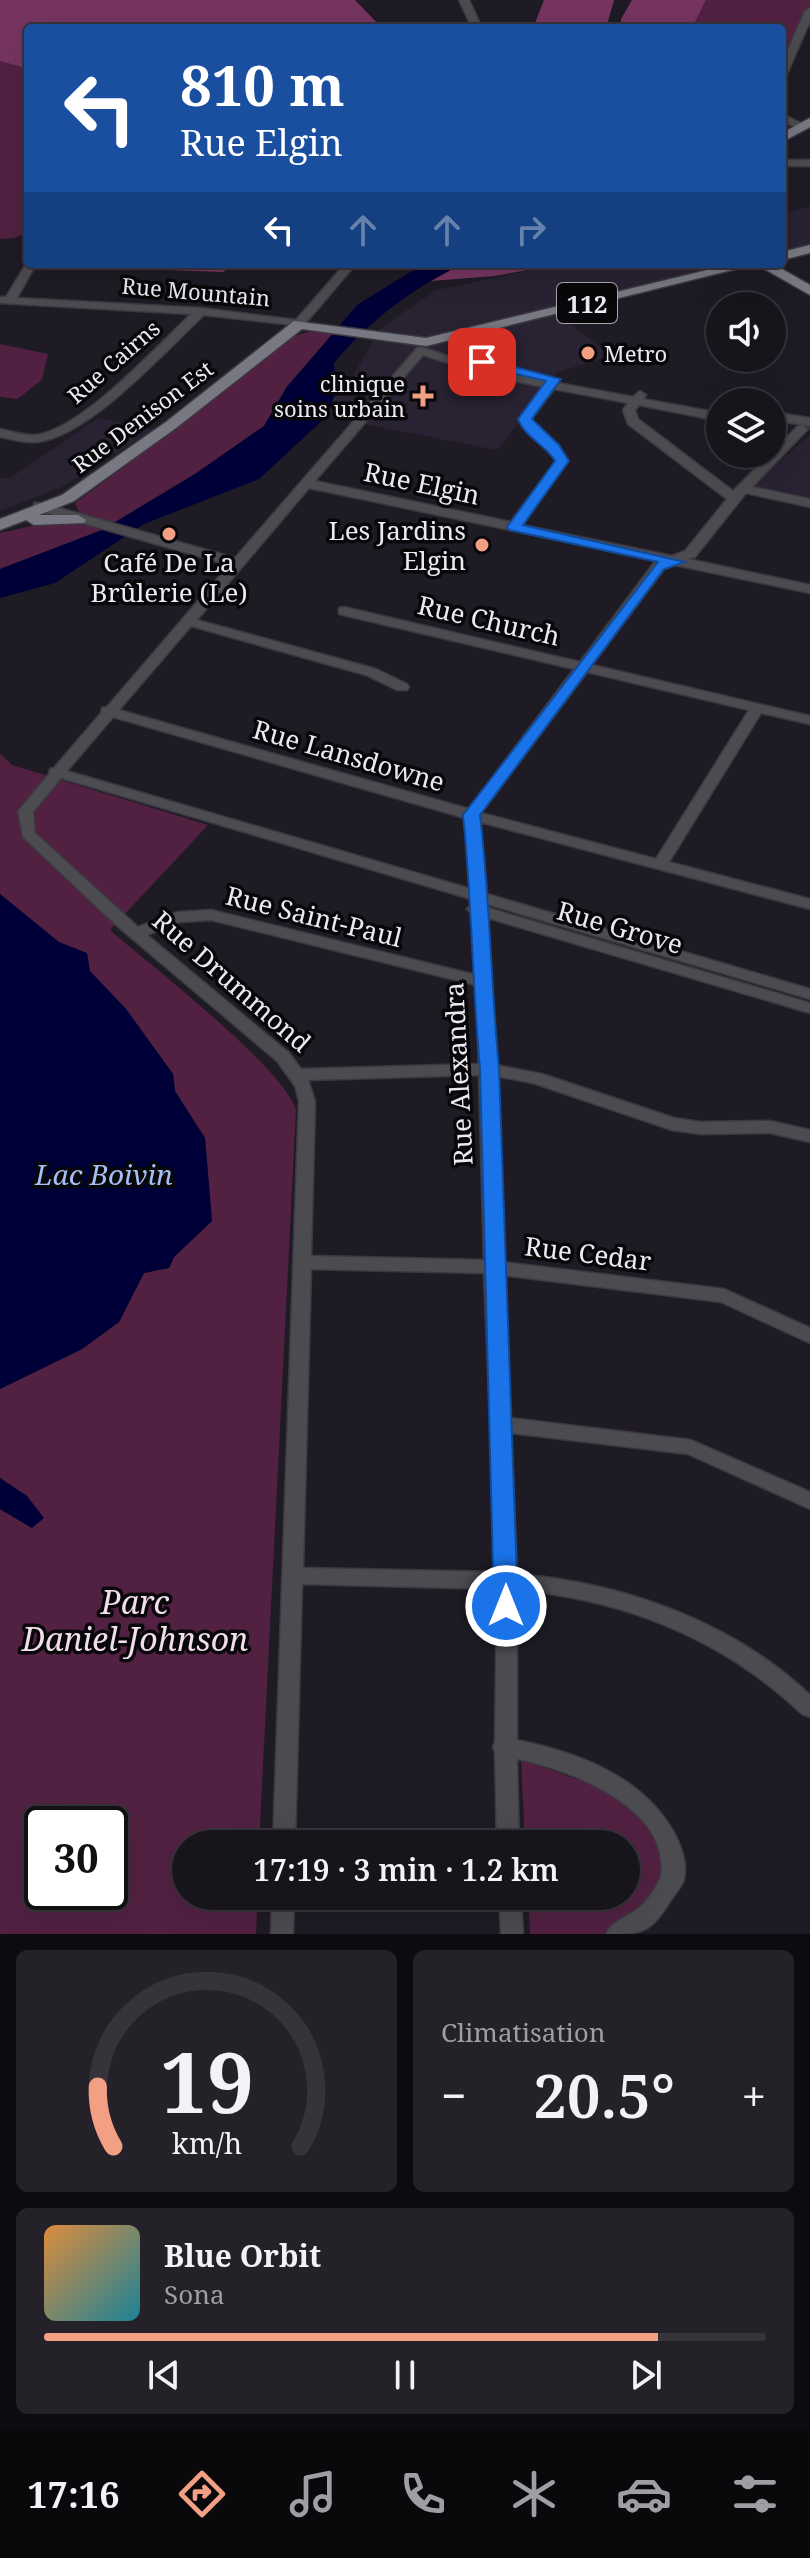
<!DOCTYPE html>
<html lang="fr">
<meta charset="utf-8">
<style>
body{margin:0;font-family:"Noto Serif",serif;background:#242129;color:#f1f3f6;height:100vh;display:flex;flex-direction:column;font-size:30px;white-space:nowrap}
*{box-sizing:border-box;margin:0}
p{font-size:26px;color:#9e9ea3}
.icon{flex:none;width:44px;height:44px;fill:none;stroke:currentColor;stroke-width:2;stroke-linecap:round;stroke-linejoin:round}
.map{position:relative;height:1934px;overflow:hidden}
.sheet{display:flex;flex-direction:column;gap:16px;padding:16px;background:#0d0b0f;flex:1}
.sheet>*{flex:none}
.guide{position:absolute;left:24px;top:24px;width:762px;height:244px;border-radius:8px;box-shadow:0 8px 32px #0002,0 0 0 2px #36333b;background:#1a4fa0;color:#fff;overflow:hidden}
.buttons{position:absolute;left:706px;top:292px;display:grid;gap:16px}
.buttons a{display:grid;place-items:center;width:80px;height:80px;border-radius:50%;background:#17141c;box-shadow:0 8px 32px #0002,0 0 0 2px #36333b;font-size:40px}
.speed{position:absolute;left:24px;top:1806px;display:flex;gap:16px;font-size:40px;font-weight:700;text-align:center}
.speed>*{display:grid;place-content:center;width:104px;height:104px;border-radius:50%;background:#17141c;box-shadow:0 8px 32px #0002,0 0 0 2px #36333b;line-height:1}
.speed .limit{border:4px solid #111;border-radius:12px;background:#fff;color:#111}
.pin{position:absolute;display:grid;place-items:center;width:68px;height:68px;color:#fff;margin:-34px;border-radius:16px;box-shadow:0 4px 12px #0006}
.me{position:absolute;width:88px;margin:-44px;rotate:0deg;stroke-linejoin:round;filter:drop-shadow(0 0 6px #0008)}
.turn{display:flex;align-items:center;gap:28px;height:168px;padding:0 24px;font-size:36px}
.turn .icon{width:104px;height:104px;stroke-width:2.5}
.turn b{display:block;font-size:56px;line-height:68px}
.lanes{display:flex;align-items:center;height:76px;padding:0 24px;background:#0003;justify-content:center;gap:40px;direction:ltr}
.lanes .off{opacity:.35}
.big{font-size:60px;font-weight:600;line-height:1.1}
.sheet .widget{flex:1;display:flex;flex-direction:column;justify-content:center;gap:12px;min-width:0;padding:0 28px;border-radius:12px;background:#242129}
.sheet .dial{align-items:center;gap:0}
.dial svg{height:208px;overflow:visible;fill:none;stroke:#36333b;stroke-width:7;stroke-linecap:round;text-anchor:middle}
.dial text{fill:#f1f3f6;stroke:none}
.song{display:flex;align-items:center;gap:24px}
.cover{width:96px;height:96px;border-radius:12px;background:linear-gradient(135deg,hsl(30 70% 55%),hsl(190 70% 35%))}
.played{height:8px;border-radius:4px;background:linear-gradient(90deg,#f39f83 85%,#36333b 85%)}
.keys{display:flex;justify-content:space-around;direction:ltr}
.heat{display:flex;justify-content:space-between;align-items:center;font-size:44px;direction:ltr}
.sheet .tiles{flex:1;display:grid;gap:16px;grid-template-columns:1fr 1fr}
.widget:last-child{grid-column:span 2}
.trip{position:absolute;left:172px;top:1830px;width:468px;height:80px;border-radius:40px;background:#17141c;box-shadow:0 8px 32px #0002,0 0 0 2px #36333b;font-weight:600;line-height:80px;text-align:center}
.menu{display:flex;height:128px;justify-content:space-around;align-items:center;background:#09080b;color:#9e9ea3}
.menu .icon{width:56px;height:56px}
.menu .on{color:#f39f83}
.menu b{font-size:36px;color:#f1f3f6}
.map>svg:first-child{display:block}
.built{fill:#282232}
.green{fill:#522142;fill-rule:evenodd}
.forest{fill:#763561}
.water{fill:#000038}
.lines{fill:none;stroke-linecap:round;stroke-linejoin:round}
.minor-casing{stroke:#3c3841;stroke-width:3}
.major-casing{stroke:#3c3841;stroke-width:3}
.minor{fill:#4b4b50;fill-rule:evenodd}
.major{fill:#787883;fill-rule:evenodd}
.route{fill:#1a73e8;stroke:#114b97;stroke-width:2}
.poi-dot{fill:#f39f83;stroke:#08070a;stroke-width:3}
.labels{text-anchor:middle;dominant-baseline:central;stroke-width:7;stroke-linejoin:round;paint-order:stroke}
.far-street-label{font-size:22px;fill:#ece9f0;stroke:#08070a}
.far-poi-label{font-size:22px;fill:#ece9f0;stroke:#08070a;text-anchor:start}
.shield{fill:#08070a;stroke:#a8a5ab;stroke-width:2}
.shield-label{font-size:24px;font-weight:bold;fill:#ece9f0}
.street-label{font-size:26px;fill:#ece9f0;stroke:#08070a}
.poi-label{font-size:26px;fill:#ece9f0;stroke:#08070a;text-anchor:end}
.water-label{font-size:28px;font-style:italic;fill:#a5bff5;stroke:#08070a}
.near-park-label{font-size:32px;font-style:italic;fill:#f2deea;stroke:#08070a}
</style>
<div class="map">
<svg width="810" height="1934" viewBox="0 0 810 1934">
<rect width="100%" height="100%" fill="#1f1b25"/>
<path class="built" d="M810 206V250L782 256V215Z
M562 264H740L556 313 612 356 557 372 497 450 326 417 331 400 350 381 381 328 436 290Z
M99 418 153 430 62 487 0 511V478H10Z
M810 434V499L750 488Z"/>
<path class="green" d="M706 0H810V8L788 58H782V28H692Z
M0 61 28 69V232L15 238 0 239Z
M313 331 334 333 287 386 264 426 195 474 102 530 0 569V533L50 522 77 525 83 520 75 503 205 407 291 337Z
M0 344 48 354 42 380 17 399 0 397Z
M0 754 12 765 208 825 110 930C150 965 283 1067 296 1110L259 1844H186V1896H258L256 1934H0V1509L32 1528 27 1496 0 1478V1389L82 1349 119 1322 144 1273 169 1268 174 1257 212 1221 205 1138 175 1091 173 1074 126 1009 90 971 87 954 59 943 0 894ZM42 1824H110V1892H42Z
M521 1759 622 1796 662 1832 681 1884 664 1912 632 1934H530L528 1896H626V1844H525Z"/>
<path class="forest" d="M0 0H355L382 28H28V69L0 61Z
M544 0H614L606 28H533Z
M632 0H706L692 28H622L621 19Z
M91 264H234L223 272 91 267Z
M462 264H562L494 276 431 281Z"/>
<path class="water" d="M434 264H462C413 288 369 321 334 363L336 392 326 417 259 479 144 524 55 583 0 598V569L102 530 195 474 264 426 287 387 357 305 412 271Z
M0 894 59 942 87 953 90 971 126 1009 173 1074 175 1091 205 1138 212 1221 174 1257 169 1268 144 1273 119 1322 82 1349 0 1389Z
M0 1478 27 1496 44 1518 32 1528 0 1509Z"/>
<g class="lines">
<g class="minor-casing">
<path id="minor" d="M459 0H469L482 28H472Z
M810 8V21L787 74 782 77V63L805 11Z
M782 114 803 124 804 126 799 129 782 121Z
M782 160H810V166H782Z
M28 261V264H36L17 298 201 308 296 320 345 264H356L303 326 204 315C165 351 90 436 37 442 24 443 12 439 0 437V429C12 432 25 436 37 435 84 427 156 347 191 314L0 303V297H6Z
M421 347 491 370 548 381 553 378 558 383 633 397 640 391 646 395 643 399 720 413V421L639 405 635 410 638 419 733 491 798 426 802 425 808 429 752 487 810 499V507L746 493 695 557 688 559 810 585V593L675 565 664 569 592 665 810 716V724L761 713 669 862 810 899V909L480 822 487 894 810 989V999L487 904 488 908 810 1003V1013L488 918 495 1065 542 1074 674 1118 700 1122 770 1121 810 1130V1142L770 1133 700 1134 672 1130 533 1083 496 1076 502 1262 724 1289 810 1328V1343L721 1302 502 1275 510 1418 691 1440 810 1492V1509L688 1454 511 1433 517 1574C623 1583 732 1621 810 1695V1717L802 1714C723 1639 626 1600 517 1590V1740C575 1752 637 1774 670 1826 679 1840 688 1861 684 1879 682 1886 675 1894 671 1900 650 1933 644 1934 606 1934 612 1920 628 1917 639 1908 646 1902 657 1887 660 1878 663 1872 661 1861 660 1854 650 1800 563 1768 517 1759L519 1844H497L495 1752 493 1747 495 1742 497 1589 302 1584 295 1844H273L299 1101 295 1086 277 1061 115 924 23 837 18 811 49 774 50 769 54 768 101 713 102 708 107 707 229 565 34 509V503H42L235 558 417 348ZM423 355 485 375 543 387 519 419C528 436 547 444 556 461L511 522 315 481ZM554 389 628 403 623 410 628 424 727 499 685 551 672 556 522 525 568 461C559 443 541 436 531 419ZM309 488 659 561 654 563 580 662 344 607 339 608V614L574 669 469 809 119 710 191 626 366 675 397 690H407L409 687 407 684 376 669 197 620ZM587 672 749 710 656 859 481 813ZM113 717 465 818 471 889 67 771ZM61 778 471 899 472 905 467 909 472 913 476 975 211 910 178 912 138 927 35 833 33 812ZM211 920 476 985 479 1064 301 1069 289 1053 147 935 180 922ZM479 1075 484 1260 311 1256 315 1101 308 1080ZM311 1269 484 1273 497 1572 303 1568Z
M772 412 810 418V426L772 420Z
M272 1896H294L293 1934H271Z
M499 1896H521L523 1934H501Z"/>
</g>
<g class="major-casing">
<path id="major" d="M810 118V127L782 142V133Z
M810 245V253L782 260V252Z
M732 264H756L426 346 302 329 176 428 74 501 39 515H78L86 520 84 523 34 525 26 520 0 530V519L62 495 166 422 294 321 426 338Z
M756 264H773L810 285V295Z"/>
</g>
<use href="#minor" class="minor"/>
<use href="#major" class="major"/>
</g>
<path class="route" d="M482 358 561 379 532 419 559 445 569 461 523 525 685 562 664 569 480 815C490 900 491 985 499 1069L518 1606 514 1613H498L494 1606 480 1069C472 984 472 900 463 815L658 562 509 530 507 527 555 461C546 445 524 437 518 419L546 381 477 365V359Z"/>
<g class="poi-dot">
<circle cx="588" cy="353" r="8"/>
<path d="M419 384h8v8h8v8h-8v8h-8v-8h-8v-8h8z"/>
<circle cx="169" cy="534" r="8"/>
<circle cx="482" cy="545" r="8"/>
</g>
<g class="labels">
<g class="far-street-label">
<text transform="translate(196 291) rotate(5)">Rue Mountain</text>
<text transform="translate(113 361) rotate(-41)">Rue Cairns</text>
<text transform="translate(142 416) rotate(-37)">Rue Denison Est</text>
</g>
<g class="far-poi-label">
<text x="604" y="353">Metro</text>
<text x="405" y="383" text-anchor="end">clinique<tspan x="405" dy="25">soins urbain</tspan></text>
</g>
<rect class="shield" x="557" y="283" width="60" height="40" rx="6"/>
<g class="shield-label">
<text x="587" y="303">112</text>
</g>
<g class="street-label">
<text transform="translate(422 483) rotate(12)">Rue Elgin</text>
<text transform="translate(489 620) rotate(13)">Rue Church</text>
<text transform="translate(349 755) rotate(16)">Rue Lansdowne</text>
<text transform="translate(314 916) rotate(14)">Rue Saint-Paul</text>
<text transform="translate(620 927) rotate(16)">Rue Grove</text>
<text transform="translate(232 981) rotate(41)">Rue Drummond</text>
<text transform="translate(458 1074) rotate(-93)">Rue Alexandra</text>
<text transform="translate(588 1253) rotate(7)">Rue Cedar</text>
</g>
<g class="poi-label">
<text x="466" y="530">Les Jardins<tspan x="466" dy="30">Elgin</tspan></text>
<text x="169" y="562" text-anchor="middle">Café De La<tspan x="169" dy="30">Brûlerie (Le)</tspan></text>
</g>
<g class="water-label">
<text x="104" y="1174">Lac Boivin</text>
</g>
<g class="near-park-label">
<text x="135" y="1601">Parc<tspan x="135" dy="37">Daniel-Johnson</tspan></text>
</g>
</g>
</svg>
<div class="buttons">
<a><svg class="icon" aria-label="sound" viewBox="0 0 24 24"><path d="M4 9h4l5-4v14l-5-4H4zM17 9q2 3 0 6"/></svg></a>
<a><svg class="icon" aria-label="layers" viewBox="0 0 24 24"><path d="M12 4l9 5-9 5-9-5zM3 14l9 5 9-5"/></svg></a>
</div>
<div class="speed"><div class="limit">30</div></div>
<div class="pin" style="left:482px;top:362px;background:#d93025"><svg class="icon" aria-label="arrive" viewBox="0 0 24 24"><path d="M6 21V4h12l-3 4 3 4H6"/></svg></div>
<svg class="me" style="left:506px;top:1606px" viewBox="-20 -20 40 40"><circle r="17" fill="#1a73e8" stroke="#fff" stroke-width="3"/><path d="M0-11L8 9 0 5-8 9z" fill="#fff"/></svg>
<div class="trip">17:19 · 3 min · 1.2 km</div>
<div class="guide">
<div class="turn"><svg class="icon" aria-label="left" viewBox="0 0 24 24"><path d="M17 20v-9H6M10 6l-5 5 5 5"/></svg><div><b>810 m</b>Rue Elgin</div></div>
<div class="lanes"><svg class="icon" aria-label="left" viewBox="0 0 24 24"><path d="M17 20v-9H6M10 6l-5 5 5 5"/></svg><svg class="icon off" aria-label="ahead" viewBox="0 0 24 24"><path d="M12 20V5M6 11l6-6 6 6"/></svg><svg class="icon off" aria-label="ahead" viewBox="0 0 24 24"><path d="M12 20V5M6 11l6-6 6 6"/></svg><svg class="icon off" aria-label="right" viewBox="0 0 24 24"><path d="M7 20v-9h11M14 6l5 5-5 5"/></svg></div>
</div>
</div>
<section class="sheet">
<div class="tiles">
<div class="widget dial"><svg viewBox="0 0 100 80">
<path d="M14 69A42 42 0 1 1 86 69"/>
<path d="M14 69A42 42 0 0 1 8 46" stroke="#f39f83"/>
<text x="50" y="56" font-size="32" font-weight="700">19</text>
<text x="50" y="72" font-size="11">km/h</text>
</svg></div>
<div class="widget"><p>Climatisation</p>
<div class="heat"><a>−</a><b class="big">20.5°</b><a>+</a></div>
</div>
<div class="widget">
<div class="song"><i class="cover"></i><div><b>Blue Orbit</b><p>Sona</p></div></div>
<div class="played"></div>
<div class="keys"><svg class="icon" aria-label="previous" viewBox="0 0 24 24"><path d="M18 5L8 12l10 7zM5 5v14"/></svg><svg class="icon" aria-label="pause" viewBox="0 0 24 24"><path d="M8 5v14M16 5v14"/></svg><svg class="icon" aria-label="next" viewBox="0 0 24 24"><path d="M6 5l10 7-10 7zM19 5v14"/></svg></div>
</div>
</div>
</section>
<nav class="menu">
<b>17:16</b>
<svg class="icon on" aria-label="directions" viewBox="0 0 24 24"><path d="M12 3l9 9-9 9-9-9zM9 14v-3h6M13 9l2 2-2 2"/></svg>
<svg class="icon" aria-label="music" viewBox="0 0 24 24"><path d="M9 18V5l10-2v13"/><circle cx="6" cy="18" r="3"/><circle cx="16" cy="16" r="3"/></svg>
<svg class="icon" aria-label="phone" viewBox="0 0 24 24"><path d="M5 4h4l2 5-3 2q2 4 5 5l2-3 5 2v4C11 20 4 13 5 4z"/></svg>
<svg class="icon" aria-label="climate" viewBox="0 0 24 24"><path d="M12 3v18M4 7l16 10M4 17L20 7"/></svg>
<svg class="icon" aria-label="car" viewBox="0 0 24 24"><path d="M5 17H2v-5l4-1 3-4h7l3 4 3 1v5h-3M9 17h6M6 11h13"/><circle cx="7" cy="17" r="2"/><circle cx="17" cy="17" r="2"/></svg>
<svg class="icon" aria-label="filters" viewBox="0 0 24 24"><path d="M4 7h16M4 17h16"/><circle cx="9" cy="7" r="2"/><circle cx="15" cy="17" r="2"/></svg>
</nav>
